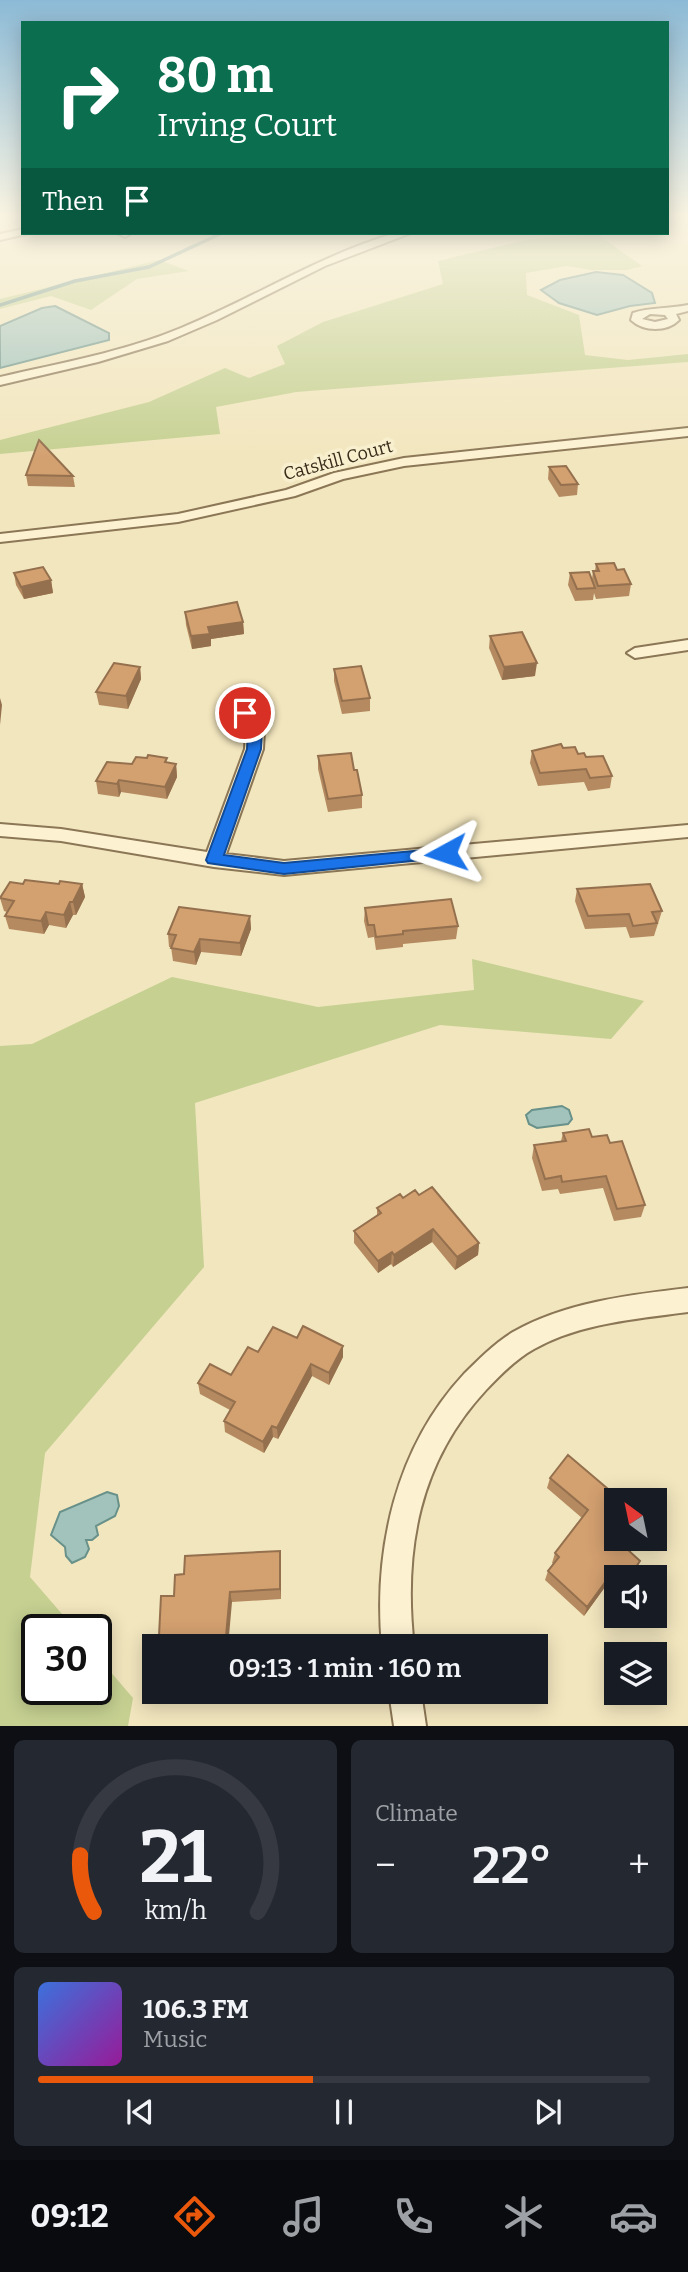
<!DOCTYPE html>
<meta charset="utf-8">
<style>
body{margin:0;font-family:Bitter,serif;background:#242831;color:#f1f3f6;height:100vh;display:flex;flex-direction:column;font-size:26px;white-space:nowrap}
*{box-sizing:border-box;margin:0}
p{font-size:23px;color:#9ea1a6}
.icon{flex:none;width:38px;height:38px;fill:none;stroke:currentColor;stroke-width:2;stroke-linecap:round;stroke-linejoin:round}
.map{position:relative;height:1726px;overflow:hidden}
.sheet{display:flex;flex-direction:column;gap:14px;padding:14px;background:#0d0f14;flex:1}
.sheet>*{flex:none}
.top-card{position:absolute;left:21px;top:21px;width:648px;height:214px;border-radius:0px;box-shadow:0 4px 18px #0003;background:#0b6e4f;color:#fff;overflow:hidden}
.needle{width:46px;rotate:327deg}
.fabs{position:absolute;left:604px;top:1488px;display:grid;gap:14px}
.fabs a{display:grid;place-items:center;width:63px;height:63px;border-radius:0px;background:#171b24;box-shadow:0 4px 18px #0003;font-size:35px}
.speed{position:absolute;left:21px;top:1614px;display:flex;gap:14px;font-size:35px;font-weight:700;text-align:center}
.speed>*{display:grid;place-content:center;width:91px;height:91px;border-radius:50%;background:#171b24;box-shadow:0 4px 18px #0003;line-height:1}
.speed .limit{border:4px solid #111;border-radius:10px;background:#fff;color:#111}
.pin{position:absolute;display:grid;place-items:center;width:60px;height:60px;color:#fff;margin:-30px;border:4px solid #fff;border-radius:50%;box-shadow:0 2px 7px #0007}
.me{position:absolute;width:77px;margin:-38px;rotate:265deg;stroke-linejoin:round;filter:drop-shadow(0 0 5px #0008)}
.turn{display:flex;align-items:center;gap:24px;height:147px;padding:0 21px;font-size:32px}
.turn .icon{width:91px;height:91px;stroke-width:2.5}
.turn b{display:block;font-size:49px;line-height:60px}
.then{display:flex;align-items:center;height:66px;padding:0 21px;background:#0003;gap:14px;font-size:26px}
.big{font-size:52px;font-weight:600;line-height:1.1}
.sheet .tile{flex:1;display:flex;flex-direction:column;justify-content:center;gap:10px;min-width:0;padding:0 24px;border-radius:10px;background:#242831}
.sheet .dial{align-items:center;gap:0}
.dial svg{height:182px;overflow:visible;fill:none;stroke:#363941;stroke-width:7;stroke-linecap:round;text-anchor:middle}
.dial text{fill:#f1f3f6;stroke:none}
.song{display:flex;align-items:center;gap:21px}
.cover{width:84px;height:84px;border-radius:10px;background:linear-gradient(135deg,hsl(220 70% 55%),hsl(300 70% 35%))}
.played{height:7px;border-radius:4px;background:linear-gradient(90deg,#ea580c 45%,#363941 45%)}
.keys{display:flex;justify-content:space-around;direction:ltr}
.heat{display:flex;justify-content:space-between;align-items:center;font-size:38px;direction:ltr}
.sheet .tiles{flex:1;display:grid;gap:14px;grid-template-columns:1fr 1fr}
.tile:last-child{grid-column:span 2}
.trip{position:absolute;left:142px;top:1634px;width:406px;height:70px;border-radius:0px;background:#171b24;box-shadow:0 4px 18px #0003;font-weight:600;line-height:70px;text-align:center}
.tab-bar{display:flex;height:112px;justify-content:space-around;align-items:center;background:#090b0e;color:#9ea1a6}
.tab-bar .icon{width:49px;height:49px}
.tab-bar .current{color:#ea580c}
.tab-bar b{font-size:32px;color:#f1f3f6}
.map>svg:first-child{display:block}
.green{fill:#c5d091}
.water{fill:#a2c3bb;stroke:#68918a;stroke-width:2}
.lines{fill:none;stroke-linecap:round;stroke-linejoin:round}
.stream{stroke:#68918a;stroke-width:3.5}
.street-casing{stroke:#8b7655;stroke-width:4}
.street{fill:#fcf2d2;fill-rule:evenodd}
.wall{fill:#b58a60}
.shaded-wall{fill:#94704e}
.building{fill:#d3a070;stroke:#94704e;stroke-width:2}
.route{fill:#1a73e8;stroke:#114b97;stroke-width:2}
.labels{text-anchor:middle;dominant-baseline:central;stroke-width:7;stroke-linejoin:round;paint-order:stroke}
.far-street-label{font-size:18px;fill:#392c1b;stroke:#f8efce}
</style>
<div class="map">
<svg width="688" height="1726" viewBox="0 0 688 1726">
<rect width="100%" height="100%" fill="#f2e6be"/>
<path class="green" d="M597 234 642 266 627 270H590L567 266 526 273 527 295 579 315 585 355 628 360 688 354V362L296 392 216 407 220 434 0 454V440L149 402 225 368 249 378 285 364 277 346 323 322 443 284 438 261 530 239Z
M159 260 189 271 137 279 91 310 51 296 0 309V299Z
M472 959 644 1001 611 1039 440 1025 195 1103 204 1267 45 1453 30 1577 75 1629H37V1689H96V1655L133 1698 128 1726H0V1046L32 1044 172 977 318 1007 474 990Z"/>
<path class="water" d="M596 272 623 275 652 293 655 303 630 306 597 315 559 303 541 290 560 280Z
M55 306 109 333V340L0 368V326L42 308Z
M562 1106 569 1110 572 1119 568 1124 537 1128 529 1124 526 1115 532 1110Z
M107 1492 117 1495 119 1506 115 1516 96 1526 98 1535 92 1540H86L89 1549 85 1557 72 1563 66 1556 65 1547 51 1535 60 1512Z"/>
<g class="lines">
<path class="stream" d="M0 305 75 281 149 267 222 233"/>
<g class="street-casing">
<path id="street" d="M23 229V233L26 234 0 240V234Z
M117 233H129L130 234 125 237Z
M396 233H411L325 266 217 320 168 341 98 362 0 385V377C61 363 123 352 181 328 254 298 320 255 396 233Z
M688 305V311L676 314 679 320C667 332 644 332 631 320L633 313C651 307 669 309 688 305ZM650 314 665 315 668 319 655 322 642 319Z
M688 428V436L404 466 343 479 295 496 178 522 0 542V534L178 514 286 490 334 473 404 458Z
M688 640V650L635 658 627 653 635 648Z
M245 708 251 709 264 730 263 749 226 854 284 861 688 825V837L284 875 214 867 61 841 0 836V824L61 829 207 852 245 749 246 730 237 713Z
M688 1288V1312C636 1319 580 1323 534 1349 516 1359 500 1375 486 1390 419 1462 403 1551 414 1647H382C373 1549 396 1447 464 1374 479 1359 495 1343 513 1332 566 1302 629 1295 688 1288Z
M389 1692H421L426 1726H394Z"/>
</g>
<use href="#street" class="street"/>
</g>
<path class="wall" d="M549 467 578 484 577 495 559 497 548 479Z
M26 475 73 476 75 487 28 486Z
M596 564 617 570 631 584 629 596 596 599 594 593 593 600 575 601 568 585 570 573 592 579 593 571H595Z
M14 573 51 580 53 593 24 599 16 585Z
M185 612 243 622 244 634 211 639V646L192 649 186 625Z
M490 636 535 676 502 680 489 648Z
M140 667 141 679 128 709 99 705 96 692Z
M334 669 370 698V711L342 714 334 681Z
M563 748 586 757 612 776 610 788 588 791 584 782 538 786 530 763 532 751Z
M318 756 354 770 362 795V808L328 812 318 769Z
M167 763 176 764 177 777 167 799 121 792 119 797 98 794 96 781 132 764Z
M23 884H82L85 897 76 915H73L66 928 49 925 44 934 9 929 5 916 7 912 4 911 0 898Z
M577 889 662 911 654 936 630 938 626 927 585 929 575 901Z
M365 908 458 926 456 939 403 944V947L376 950 374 937 368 938 364 921Z
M250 916 251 929 241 956 201 952 196 965 173 961 171 947H169L168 934Z
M563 1133 592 1137 610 1143 645 1205 641 1217 614 1221 603 1188 560 1194 558 1189 542 1191 532 1158 534 1145 561 1141Z
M419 1195 479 1243 478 1255 455 1270 432 1242 393 1267 391 1264 378 1273 354 1243V1231L377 1215V1208L403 1198Z
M297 1338 343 1357 329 1385 312 1376 278 1439 273 1437 264 1453 225 1432 224 1421 230 1410 200 1394 198 1383 231 1375 258 1352Z
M550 1478 635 1546 630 1552 640 1561 636 1570 616 1577V1597L605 1587 584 1616 545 1580 548 1571 553 1564 552 1563 555 1553 582 1518 547 1488Z
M280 1551 281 1599 232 1602 172 1644 162 1645 159 1636 174 1596 184 1574Z"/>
<path class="shaded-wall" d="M51 580 53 593 24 599 21 587Z
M243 622 244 634 211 639V646L192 649 191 636 208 627Z
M537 663 535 676 502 680 504 667Z
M140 667 141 679 128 709 126 696Z
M0 698 2 705 0 725Z
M176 764 177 777 167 799 165 787Z
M119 780 121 792 119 797 117 784Z
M82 884 85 897 76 915 73 902Z
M70 902 73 915 66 928 64 915Z
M46 912 49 925 44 934 41 921Z
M250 916 251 929 241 956 240 943Z
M200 939 201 952 196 965 194 952Z
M433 1229 432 1242 393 1267 394 1255Z
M479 1243 478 1255 455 1270 457 1257Z
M392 1252 391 1264 378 1273V1261Z
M343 1346V1357L329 1385V1373Z
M311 1364 312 1376 278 1439 277 1428Z
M272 1426 273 1437 264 1453 263 1442Z
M637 1538 635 1546 624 1560 628 1550Z
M280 1551 281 1560V1599L280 1589Z
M640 1561 632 1577H629Z
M609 1577 605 1587 584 1616 587 1607Z
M230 1592 232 1602 228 1647H225Z"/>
<path class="building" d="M39 440 73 476 26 475Z
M566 466 578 484 561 485 549 467Z
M614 563 617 570 624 569 631 584 598 586 593 571H599L596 564Z
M43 567 51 580 21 587 14 573Z
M589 572 595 588 577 589 570 573Z
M237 602 243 622 208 627 210 634 191 636 185 612Z
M522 632 537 663 504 667 490 636Z
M114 663 140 667 126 696 96 692Z
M361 666 370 698 342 701 334 669Z
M561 744 563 748 575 747 578 754 584 753 586 757 603 756 612 776 590 778 586 769 540 773 532 751Z
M351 753 354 770H357L362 795 328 799 318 756Z
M148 755 167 758 165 762 176 764 165 787 119 780 117 784 96 781 107 762 132 764 136 757 147 758Z
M25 880 59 884 60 881 82 884 73 902H70L64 915 46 912 41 921 5 916 14 901 0 898 10 882 23 884Z
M650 884 662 911 652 912 657 923 633 926 629 914 588 916 577 889Z
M451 899 458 926 403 931V934L376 937 374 925H368L365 908Z
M179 907 250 916 240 943 200 939 194 952 171 948 176 935 168 934Z
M589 1129 592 1137 607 1135 610 1143 622 1141 645 1205 617 1209 606 1176 562 1182 561 1176 545 1179 534 1145 566 1141 563 1133Z
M432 1187 479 1243 457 1257 433 1229 394 1255 392 1252 378 1261 354 1231 381 1213 377 1208 400 1194 403 1198 415 1190 419 1195Z
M303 1326 343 1346 329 1373 311 1364 277 1428 272 1426 263 1442 224 1421 235 1402 198 1383 210 1364 231 1375 248 1347 258 1352 273 1327 297 1338Z
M568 1455 621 1500H616V1538H637L628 1550 640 1561 629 1577H616V1583L609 1577 587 1607 548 1571 559 1557 555 1553 588 1510 550 1478Z
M280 1551V1589L230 1592 225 1647H172L173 1635 159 1636 161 1596H174L175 1575 184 1574 185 1556Z"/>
<linearGradient id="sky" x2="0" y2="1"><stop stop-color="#8cbad6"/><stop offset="0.47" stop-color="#f9f4e2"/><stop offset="1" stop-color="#f9f4e2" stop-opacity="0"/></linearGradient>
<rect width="688" height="459" fill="url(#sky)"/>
<path class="route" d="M245 709 250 710 262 730 261 749 224 855 284 863 446 848 451 849 453 853 451 857 284 874 208 863 206 860 247 749 248 730 238 713Z"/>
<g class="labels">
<g class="far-street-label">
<text transform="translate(338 460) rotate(-15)">Catskill Court</text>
</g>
</g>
</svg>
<div class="fabs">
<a><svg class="needle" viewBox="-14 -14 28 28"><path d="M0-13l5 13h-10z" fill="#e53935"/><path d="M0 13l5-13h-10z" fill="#9ea1a6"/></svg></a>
<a><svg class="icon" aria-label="sound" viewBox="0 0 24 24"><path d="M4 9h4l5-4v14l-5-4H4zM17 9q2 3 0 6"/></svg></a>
<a><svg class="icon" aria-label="layers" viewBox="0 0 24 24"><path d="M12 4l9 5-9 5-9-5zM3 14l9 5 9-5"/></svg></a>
</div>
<div class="speed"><div class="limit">30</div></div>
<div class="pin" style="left:245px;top:713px;background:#d93025"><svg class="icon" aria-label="arrive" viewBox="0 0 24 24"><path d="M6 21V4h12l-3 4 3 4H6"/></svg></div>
<svg class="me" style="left:446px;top:853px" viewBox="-20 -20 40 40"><path d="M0-17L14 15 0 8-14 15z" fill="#1a73e8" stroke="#fff" stroke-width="4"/></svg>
<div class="trip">09:13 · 1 min · 160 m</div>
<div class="top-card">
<div class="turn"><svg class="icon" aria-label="right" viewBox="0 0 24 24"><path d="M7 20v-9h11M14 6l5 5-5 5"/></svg><div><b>80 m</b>Irving Court</div></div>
<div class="then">Then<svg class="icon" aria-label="arrive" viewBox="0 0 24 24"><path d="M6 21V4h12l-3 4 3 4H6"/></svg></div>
</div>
</div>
<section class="sheet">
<div class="tiles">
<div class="tile dial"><svg viewBox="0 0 100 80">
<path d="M14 69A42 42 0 1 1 86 69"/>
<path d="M14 69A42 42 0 0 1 8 44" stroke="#ea580c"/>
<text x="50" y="56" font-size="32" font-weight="700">21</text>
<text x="50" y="72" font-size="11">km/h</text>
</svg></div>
<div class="tile"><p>Climate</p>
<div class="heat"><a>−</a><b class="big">22°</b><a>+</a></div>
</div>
<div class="tile">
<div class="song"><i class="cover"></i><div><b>106.3 FM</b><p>Music</p></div></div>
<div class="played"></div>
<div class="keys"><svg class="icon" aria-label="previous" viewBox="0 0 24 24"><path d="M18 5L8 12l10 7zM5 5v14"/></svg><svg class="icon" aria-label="pause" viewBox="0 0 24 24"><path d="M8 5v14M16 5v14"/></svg><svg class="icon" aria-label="next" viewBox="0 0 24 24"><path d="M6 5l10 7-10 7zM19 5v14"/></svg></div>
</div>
</div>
</section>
<nav class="tab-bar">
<b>09:12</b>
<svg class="icon current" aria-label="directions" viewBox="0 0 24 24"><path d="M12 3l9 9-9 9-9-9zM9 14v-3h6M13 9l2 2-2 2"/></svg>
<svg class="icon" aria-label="music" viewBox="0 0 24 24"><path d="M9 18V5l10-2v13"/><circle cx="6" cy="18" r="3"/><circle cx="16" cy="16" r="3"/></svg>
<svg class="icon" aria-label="phone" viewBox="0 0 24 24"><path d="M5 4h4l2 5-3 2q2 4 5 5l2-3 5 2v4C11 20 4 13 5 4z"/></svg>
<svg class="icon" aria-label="climate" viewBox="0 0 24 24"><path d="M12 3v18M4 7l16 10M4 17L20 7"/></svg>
<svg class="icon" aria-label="car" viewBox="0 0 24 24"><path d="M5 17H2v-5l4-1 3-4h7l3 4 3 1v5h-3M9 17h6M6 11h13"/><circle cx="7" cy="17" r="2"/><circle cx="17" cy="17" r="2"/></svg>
</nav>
